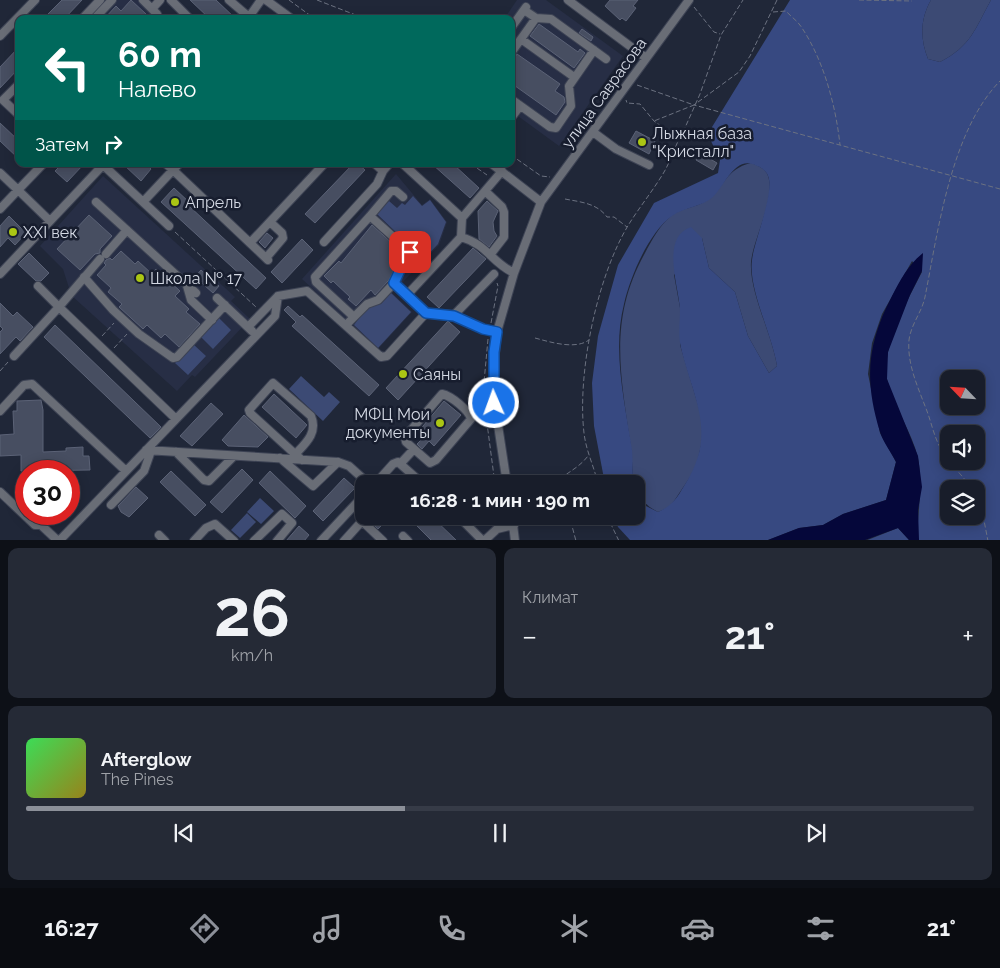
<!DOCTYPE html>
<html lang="ru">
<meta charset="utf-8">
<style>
body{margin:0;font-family:Raleway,sans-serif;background:#252a36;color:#f1f3f6;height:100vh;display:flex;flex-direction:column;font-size:19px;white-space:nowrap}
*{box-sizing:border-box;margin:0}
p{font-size:16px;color:#9fa2a8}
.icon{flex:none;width:28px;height:28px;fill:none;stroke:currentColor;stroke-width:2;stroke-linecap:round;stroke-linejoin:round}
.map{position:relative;height:540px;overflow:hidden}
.drawer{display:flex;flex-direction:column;gap:8px;padding:8px;background:#0d1017;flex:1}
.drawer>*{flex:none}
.guide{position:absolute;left:15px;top:15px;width:500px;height:152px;border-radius:10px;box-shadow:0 2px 12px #0003,0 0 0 1px #363b47;background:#00695c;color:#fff;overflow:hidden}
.needle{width:32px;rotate:295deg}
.fabs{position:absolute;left:940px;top:370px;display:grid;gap:10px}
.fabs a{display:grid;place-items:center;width:45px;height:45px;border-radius:10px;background:#181d2a;box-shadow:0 2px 12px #0003,0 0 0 1px #363b47;font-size:25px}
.speed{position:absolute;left:15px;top:460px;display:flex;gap:10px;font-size:25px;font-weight:700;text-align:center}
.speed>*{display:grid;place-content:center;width:65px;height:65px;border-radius:50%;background:#181d2a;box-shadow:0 2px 12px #0003,0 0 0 1px #363b47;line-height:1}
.speed .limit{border:8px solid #d22;background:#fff;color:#111}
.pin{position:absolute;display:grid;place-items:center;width:42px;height:42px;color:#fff;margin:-21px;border-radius:10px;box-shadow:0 2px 8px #0006}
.me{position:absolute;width:55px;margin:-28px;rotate:358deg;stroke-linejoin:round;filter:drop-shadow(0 0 4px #0008)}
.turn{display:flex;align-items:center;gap:18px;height:105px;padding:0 20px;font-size:22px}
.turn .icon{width:65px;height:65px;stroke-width:2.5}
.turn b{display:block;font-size:35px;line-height:42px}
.then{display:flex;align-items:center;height:48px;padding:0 20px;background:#0003;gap:10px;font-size:19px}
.big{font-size:38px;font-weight:700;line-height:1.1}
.drawer .tile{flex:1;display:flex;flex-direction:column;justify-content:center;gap:8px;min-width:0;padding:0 18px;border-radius:10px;background:#252a36}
.drawer .dial{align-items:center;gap:0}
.dial b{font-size:65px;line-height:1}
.song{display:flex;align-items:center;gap:15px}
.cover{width:60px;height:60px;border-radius:8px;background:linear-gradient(135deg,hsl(130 70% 55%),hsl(50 70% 35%))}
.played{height:5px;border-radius:2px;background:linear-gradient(90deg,#8c9099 40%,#363b47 40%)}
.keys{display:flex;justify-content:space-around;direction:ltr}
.heat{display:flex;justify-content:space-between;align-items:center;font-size:28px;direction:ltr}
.drawer .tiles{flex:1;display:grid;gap:8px;grid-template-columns:1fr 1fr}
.tile:last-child{grid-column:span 2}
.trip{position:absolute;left:355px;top:475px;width:290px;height:50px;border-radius:10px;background:#181d2a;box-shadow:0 2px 12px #0003,0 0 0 1px #363b47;font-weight:700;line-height:50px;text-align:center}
.tabs{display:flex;height:80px;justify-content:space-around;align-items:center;background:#0a0c11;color:#9fa2a8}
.tabs .icon{width:35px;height:35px}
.tabs .active{color:#8c9099}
.tabs b{font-size:22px;color:#f1f3f6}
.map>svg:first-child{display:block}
.built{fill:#272e45}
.green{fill:#3c4a74}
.forest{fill:#374981;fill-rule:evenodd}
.water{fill:#05073a}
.building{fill:#474e61;stroke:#5b6276}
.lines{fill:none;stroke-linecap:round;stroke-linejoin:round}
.minor-casing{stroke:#3d4354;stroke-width:10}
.path{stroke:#6c7281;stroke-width:1;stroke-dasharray:5 2.5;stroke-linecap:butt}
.minor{stroke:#696d76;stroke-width:8}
.route-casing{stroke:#114b97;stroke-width:12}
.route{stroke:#1a73e8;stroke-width:9}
.poi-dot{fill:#abc614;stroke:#171d2e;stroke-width:2}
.labels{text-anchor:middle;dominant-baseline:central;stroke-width:5;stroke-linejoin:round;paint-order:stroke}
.street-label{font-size:16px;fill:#d4d9e4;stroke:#171d2e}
.poi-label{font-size:16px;fill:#d4d9e4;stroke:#171d2e;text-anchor:start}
</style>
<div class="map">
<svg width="1000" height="541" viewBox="0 0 1000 541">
<rect width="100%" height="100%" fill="#202738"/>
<path class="built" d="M107 0H147L166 19H89Z
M517 0H546L623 56 559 146 511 111V19H504Z
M396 174 422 205 430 199 447 222 439 245 392 293 412 312 378 349 302 279Z
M103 176 235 297 231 301 250 319 195 377 192 375 177 391 72 296 75 292 69 288 63 269 40 246Z"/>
<path class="green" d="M931 0H991C975 29 971 46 940 62L928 59C920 39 920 19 931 0Z
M751 163C757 165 766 169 768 176 776 198 753 239 751 262 749 292 772 334 777 366L769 373 748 336 735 292 709 268 702 238 674 275 680 308V345L701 415 703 436 696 468 670 507 658 512C627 496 635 471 630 441 620 371 609 318 645 253 652 240 659 226 671 216 681 208 695 208 706 201 724 189 725 169 751 163Z
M413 196 422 206 430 200 446 222 438 244 424 259 377 214 389 201 397 208 402 203 405 205Z
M391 293 411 312 378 348 354 325 368 306 381 304Z
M218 317 231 330 213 349 200 336Z
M193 344 206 356 188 375 175 363Z
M301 376 324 397 329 392 340 402 323 421 289 389Z
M260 498 274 511 261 524 247 512Z
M247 513 256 522 240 538 231 530Z"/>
<path class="forest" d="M790 0H931C920 19 920 39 928 59L940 62C971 46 975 29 991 0H1000V540L919 541 917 538C918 511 923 485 918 458 912 431 893 407 887 379 881 348 908 299 922 272L912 261 882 314 872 343 868 374 880 433 896 462 886 500 843 514 823 525 799 528 768 540H630L618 527 613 516H636V492L646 506 658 512C672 506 677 498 684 486 718 433 694 402 681 348 678 336 680 322 680 310 679 287 660 237 691 227L702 238 709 268 735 292 748 336 769 373 777 366C772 334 748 289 752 260 754 241 775 192 768 176 767 172 761 167 757 166 735 154 725 186 713 197 702 207 684 207 672 216 649 232 630 277 624 304 612 351 625 403 632 450 633 461 632 472 634 484H605L594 426 592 383 598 336 618 265 654 203 718 173 720 160 711 141 712 127ZM949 379H976V406H949ZM949 434H976V461H949ZM949 489H976V516H949Z
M898 528 909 540 865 541Z"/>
<path class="water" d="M923 253 922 271 910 295 888 352 887 379 918 456 922 487 918 510 919 540H909L898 528 865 540H768L799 528 823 525 843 514 886 500 896 462C891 452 883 442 880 432 864 380 867 344 892 296 900 280 909 264 923 253Z"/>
<path class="building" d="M62 0H82L64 19H43Z
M131 0 146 14 142 19H104L116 6 121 11Z
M190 0H216L236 19H210Z
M610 0H638L633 6 636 8 626 21 622 18 620 20 605 6Z
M539 24 578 52 580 49 585 53 574 68 530 36Z
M582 29 593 37 591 41 579 33Z
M19 47V68L0 88V67Z
M517 54 560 84 555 91 564 97 565 102 556 115 511 83V70L514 66 511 63Z
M0 123 19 141V159L0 141Z
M636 131 655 141 649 154 629 143Z
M700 153 717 163 713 170 696 160Z
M62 164H84L67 182 55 171Z
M123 164H146L151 169 141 181Z
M353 164H358L365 170 315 223 305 214Z
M432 164H453L479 188 470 198Z
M174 188 190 203 188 205 266 278 256 289 161 202Z
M487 201 498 211 493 222 494 231 497 236 489 247 479 239 478 211Z
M89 215 112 236 100 249V253L95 254 80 270 57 249Z
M9 216 26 233 15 245 8 238 0 247V226Z
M372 225 404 254 392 268 394 270 389 280 375 295 371 290 356 306 348 299 350 297 333 281 331 283 324 276 339 261 341 263Z
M407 231 415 238 410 244 402 236Z
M267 233 273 238 265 248 259 242Z
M302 239 313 250 282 283 271 272Z
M473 248 486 259 439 308 427 297Z
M121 251 135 264 138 261 152 274 156 269 180 291 175 296 189 309 186 312 200 324 179 347 165 334 161 338 147 325 143 329 119 307 122 304 108 292 111 288 97 275 106 265 104 263 106 260 110 258 112 260Z
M29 253 49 273 41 281H36L18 264Z
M201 270 219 286 213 293 195 277Z
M0 303 13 316 17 312 33 327 20 341 16 337 0 354V332L3 329 0 326Z
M288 306 300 317 302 315 379 385 369 396 292 326 296 322 284 310Z
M448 321 460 332 398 400 386 388Z
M55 325 161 427 150 438 44 337Z
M274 394 307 425 296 438 262 407Z
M41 400 43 410V452L66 451V448L83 447V456H89L90 470 21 471V455L0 456V435L14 434 13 411H17V401Z
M444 401 461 415 434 446 429 441 422 449 417 444 424 437 418 432Z
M211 403 223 414 192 446 180 436Z
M244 415 268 437 258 447 228 446 222 440Z
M242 469 253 480 222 513 210 502Z
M171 471 206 505 195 516 160 482Z
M270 471 306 506 295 518 259 483Z
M344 478 355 488 323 521 313 511Z
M136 487 148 498 129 517 121 512 118 506Z
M374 516 383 524 378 529 370 521Z
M407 516H431L457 541H432Z
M299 526 309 535 304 541H286Z"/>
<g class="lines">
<g class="minor-casing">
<path id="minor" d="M143 0 157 14 159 19
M171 0 190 19
M229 0 249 17
M266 0 292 19
M568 0 646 58
M152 9 160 0
M524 10 536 18 551 19 606 59
M82 19 100 0
M94 19 112 0
M251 19 249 17 261 0
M511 28 526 7
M0 36 35 0
M521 39 574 77
M511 53 536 18
M19 84 3 100 19 115
M511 99 550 127 556 128 571 106 569 86 594 50
M511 118 520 106
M593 132 616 149 649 165
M179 164 173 170 268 260
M375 164 383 171 389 164
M403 164 462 218 461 237 407 295 426 313
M492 164 541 202
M0 173 18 190 43 164
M485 191 502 207 504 212V237L490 255
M96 202 196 293
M143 202 173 170 166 164
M0 209 18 190 50 221
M370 216 391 191H396L403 197
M462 218 502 171
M461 237C488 245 491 262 514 273
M324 242 377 184 383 171
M250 243 324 164
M106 254 127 230
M266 258 283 238 282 233 270 222
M100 259 59 307 176 419
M0 274 103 165 169 226
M84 277 113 310 139 334 173 358 177 357 225 305
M187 286 191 300 212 320
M217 298 252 331
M454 315 494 274
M346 325 367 304 378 300 394 283 401 268 411 256 410 252 370 216 315 277 316 282 354 317
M248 327 278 296 307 291 381 357 387 356 426 313 454 315 483 329 497 332
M14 356 59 307 38 286
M442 394C451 396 469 410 471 419L436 460 430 463 406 442 405 437Z
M0 411 24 385 32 384 126 471
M146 450 338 462 349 466 369 484
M176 452 204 480 209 481 234 456
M280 458 313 486 338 462
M291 459C302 446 319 435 311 416L273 383 249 410 250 413 295 454 302 460
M401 463 414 449
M375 484 393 464 398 462 423 484
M507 484 492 386 497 332 514 273 541 202 689 0
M0 492 35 525H41L58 541
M111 505 144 471 151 451
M458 516 483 541
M512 516 515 541
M362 521 383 541
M159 535 165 541
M403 536 408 541
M59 541 275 316 278 296
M194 541 206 528 215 524 234 541
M254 541 282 514 292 523 277 541
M321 541 364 495
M344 541 362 521 364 516
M484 541 497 529 514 525"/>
</g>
<path class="path" d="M289 0 315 19
M317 0 366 19
M777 0 750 56 739 72 694 105 1000 189
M859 0 912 1
M694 7 714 32 720 34
M773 12 786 11C791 17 798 21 802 28 824 61 836 107 840 145
M637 85 694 105 654 121
M680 139 700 94 721 35 743 0
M511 155 541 176 550 177
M471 164 487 175
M565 199C580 202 597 203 607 217H614L627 227
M175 232 256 307
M491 323 498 286 497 283
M102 336 114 323
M535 338C550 342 575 350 589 340
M488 339 483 393 495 484
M114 348 127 334
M0 371 8 362
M949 461C934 443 933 425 925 406 917 385 907 363 909 340 911 324 922 312 925 297 938 231 951 131 1000 81
M949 461 973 489
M555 484C566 472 577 470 588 456
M598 484C594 466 586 451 584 433 577 373 597 276 629 224 639 208 651 193 661 177 669 165 673 152 679 139L654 121 640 104 627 103 626 100
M976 494 981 505 988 541
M564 516 572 526 576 541
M607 516 619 541"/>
<use href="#minor" class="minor"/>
</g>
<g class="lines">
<g class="route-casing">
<path id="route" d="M410 252V258L401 268 394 283 426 313 454 316 483 329 497 332 494 352V403"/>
</g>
<use href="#route" class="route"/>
</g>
<g class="poi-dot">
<circle cx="642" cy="142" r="5"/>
<circle cx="175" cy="202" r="5"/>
<circle cx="13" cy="232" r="5"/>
<circle cx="140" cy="278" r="5"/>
<circle cx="403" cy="374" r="5"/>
<circle cx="440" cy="423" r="5"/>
</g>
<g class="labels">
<g class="street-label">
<text transform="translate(604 93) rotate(-54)">улица Саврасова</text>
</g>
<g class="poi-label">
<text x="652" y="133">Лыжная база<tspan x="652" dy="18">"Кристалл"</tspan></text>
<text x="185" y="202">Апрель</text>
<text x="23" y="232">XXI век</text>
<text x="150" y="278">Школа № 17</text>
<text x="413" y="374">Саяны</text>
<text x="430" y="414" text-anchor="end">МФЦ Мои<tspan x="430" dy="18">документы</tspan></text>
</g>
</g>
</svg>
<div class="fabs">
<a><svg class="needle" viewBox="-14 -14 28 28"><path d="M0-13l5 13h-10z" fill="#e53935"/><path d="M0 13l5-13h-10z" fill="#9fa2a8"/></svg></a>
<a><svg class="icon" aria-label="sound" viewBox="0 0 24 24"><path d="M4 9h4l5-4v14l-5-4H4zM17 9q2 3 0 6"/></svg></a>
<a><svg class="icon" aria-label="layers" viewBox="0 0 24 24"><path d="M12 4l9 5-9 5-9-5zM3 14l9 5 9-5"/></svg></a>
</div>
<div class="speed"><div class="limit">30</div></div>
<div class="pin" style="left:410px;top:252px;background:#d93025"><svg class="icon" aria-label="arrive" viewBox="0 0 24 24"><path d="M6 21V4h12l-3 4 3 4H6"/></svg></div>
<svg class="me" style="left:494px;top:403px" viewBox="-20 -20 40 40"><circle r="17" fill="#1a73e8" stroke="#fff" stroke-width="3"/><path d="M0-11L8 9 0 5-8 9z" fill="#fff"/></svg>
<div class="trip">16:28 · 1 мин · 190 m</div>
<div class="guide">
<div class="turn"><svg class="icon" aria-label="left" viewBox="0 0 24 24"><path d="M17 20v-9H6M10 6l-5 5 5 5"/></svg><div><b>60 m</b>Налево</div></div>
<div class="then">Затем<svg class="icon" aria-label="right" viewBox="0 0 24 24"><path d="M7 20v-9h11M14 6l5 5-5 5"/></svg></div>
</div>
</div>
<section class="drawer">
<div class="tiles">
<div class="tile dial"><b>26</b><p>km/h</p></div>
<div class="tile"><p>Климат</p>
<div class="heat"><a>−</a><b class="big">21°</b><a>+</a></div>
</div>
<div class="tile">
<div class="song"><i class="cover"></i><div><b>Afterglow</b><p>The Pines</p></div></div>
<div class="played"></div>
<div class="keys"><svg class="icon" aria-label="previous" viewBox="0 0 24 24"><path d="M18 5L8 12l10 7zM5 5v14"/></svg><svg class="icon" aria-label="pause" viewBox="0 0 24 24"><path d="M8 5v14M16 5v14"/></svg><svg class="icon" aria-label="next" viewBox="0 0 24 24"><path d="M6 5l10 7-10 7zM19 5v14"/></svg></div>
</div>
</div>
</section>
<nav class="tabs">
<b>16:27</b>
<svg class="icon active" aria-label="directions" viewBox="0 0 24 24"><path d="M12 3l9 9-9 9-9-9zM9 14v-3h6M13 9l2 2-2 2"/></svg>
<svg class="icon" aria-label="music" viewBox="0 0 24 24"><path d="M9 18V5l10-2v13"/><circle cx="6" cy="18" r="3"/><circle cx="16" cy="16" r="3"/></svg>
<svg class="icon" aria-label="phone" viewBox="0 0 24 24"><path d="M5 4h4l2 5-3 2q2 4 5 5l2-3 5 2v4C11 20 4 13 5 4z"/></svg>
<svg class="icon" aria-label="climate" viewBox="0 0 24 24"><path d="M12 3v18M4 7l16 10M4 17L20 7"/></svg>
<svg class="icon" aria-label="car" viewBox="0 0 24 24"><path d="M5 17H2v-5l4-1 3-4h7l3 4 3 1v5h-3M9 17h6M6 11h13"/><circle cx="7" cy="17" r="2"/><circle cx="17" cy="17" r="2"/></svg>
<svg class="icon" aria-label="filters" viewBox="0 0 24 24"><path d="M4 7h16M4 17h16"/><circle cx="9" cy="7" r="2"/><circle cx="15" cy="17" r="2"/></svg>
<b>21°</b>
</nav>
